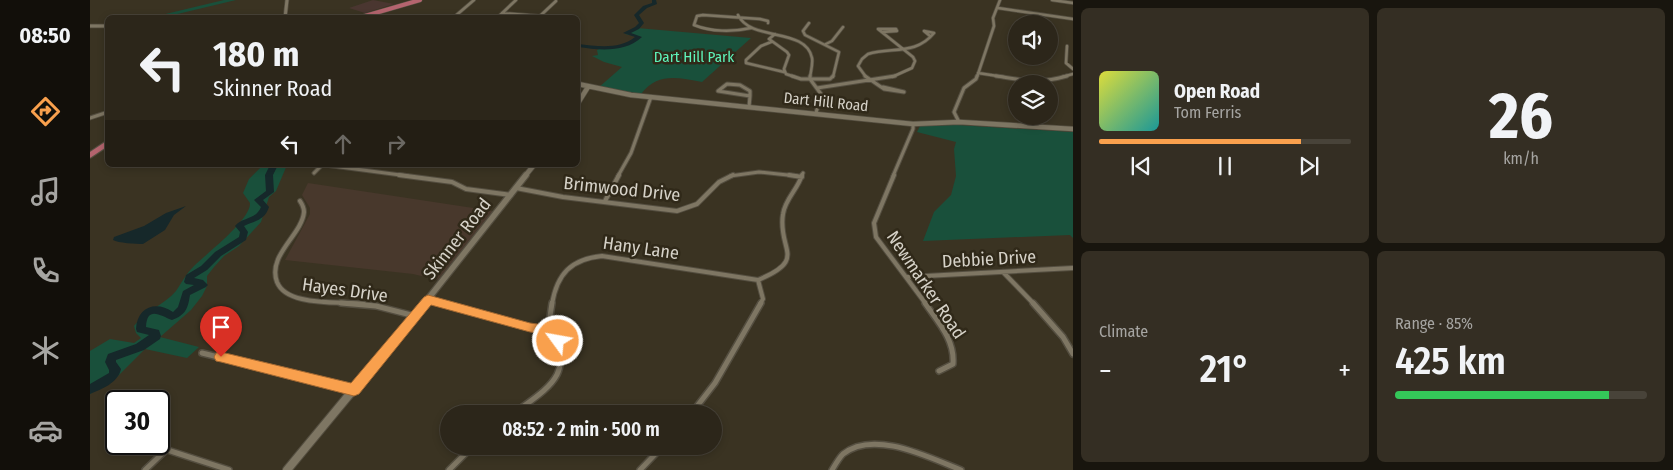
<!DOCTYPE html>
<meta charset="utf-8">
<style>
body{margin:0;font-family:"Fira Sans Condensed",sans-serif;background:#342e23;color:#f1f3f6;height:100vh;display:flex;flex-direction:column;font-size:19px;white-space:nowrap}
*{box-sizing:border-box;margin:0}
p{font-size:16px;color:#a6a5a2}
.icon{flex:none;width:28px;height:28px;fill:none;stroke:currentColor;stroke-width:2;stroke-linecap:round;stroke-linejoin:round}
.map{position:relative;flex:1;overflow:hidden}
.drawer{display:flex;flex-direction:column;gap:8px;padding:8px;background:#18150e;width:600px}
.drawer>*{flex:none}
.guide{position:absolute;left:15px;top:15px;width:475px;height:152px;border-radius:8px;box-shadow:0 2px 8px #0003,0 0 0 1px #484339;background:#2c261a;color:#f1f3f6;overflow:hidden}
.tools{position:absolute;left:918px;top:15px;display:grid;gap:10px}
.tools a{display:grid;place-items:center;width:50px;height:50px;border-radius:50%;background:#2c261a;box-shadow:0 2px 8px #0003,0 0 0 1px #484339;font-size:25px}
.speed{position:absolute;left:15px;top:390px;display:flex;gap:10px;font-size:25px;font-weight:700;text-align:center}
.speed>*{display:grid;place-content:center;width:65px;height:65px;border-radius:50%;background:#2c261a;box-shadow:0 2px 8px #0003,0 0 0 1px #484339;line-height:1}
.speed .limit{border:2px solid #111;border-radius:8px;background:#fff;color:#111}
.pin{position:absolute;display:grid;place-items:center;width:42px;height:42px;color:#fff;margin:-51px -21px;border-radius:50% 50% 50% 0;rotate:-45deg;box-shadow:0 0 5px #0007}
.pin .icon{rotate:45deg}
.me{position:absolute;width:55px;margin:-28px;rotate:302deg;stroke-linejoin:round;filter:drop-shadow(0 0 4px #0008)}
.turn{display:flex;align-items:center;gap:18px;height:105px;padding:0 25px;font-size:22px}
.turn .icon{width:65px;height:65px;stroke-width:2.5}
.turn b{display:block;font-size:35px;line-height:42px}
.lanes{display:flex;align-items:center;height:48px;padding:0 25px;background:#0003;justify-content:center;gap:25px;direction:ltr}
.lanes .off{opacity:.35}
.big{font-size:38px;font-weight:600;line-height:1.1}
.drawer .widget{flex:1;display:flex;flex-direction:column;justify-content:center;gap:8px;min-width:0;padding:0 18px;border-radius:8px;background:#342e23}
.drawer .dial{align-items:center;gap:0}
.dial b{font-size:65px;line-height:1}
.song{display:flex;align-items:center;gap:15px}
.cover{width:60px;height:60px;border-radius:8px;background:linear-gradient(135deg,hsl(60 70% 55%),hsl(180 70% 35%))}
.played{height:5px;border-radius:2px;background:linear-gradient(90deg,#f9a04d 80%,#484339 80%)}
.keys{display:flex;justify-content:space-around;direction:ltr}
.heat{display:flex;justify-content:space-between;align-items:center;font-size:28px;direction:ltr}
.charge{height:8px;border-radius:4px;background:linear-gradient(90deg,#34c759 85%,#484339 0)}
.drawer .tiles{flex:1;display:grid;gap:8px;grid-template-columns:repeat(2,1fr)}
.trip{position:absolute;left:350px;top:405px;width:282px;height:50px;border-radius:25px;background:#2c261a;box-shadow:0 2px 8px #0003,0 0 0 1px #484339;font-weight:600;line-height:50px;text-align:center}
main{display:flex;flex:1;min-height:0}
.tabs{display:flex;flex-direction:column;width:90px;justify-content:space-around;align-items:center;background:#120f0a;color:#a6a5a2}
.tabs .icon{width:35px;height:35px}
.tabs .active{color:#f9a04d}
.tabs b{font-size:22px;color:#f1f3f6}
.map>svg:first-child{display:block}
.commercial{fill:#4a3630}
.education{fill:#48382c}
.green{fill:#19503b}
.water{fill:#16282a}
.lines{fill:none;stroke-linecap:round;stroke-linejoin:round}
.river{fill:#16282a;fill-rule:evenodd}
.street-far3-casing{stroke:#544e40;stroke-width:4}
.street-far2-casing{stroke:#544e40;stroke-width:5}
.street-far1-casing{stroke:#544e40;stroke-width:6}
.street-casing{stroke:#544e40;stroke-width:8}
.secondary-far3-casing{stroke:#544e40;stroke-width:4.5}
.secondary-far2-casing{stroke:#544e40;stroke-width:6}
.secondary-far1-casing{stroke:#544e40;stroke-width:8}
.secondary-casing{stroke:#544e40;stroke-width:10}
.primary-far1-casing{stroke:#544e40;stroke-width:5}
.primary-casing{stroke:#544e40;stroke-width:7}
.street-far3{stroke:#7e7663;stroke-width:2.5}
.street-far2{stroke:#7e7663;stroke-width:3}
.street-far1{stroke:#7e7663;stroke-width:4}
.street{stroke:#7e7663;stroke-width:5}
.secondary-far3{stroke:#7e7663;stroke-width:3}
.secondary-far2{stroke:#7e7663;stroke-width:4.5}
.secondary-far1{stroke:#7e7663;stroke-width:5.5}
.secondary{stroke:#7e7663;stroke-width:8}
.primary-far1{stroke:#b4646e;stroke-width:4}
.primary{stroke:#b4646e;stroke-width:5}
.route{fill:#f9a04d;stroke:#a26832}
.labels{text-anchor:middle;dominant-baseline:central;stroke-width:5;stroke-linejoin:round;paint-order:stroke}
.far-park-label{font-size:15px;fill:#5ef3ba;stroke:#302919}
.far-street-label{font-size:15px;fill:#d6d2c8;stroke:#302919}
.street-label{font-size:18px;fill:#d6d2c8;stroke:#302919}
</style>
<main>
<nav class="tabs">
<b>08:50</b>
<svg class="icon active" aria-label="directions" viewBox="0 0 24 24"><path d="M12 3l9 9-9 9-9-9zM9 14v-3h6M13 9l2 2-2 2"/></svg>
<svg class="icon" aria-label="music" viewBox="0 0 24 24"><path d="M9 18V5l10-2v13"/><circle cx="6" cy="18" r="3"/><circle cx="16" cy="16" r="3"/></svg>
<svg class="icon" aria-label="phone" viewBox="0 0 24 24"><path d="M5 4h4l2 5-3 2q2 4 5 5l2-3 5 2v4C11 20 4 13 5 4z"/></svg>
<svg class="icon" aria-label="climate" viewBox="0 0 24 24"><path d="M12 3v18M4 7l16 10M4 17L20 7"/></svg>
<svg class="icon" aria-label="car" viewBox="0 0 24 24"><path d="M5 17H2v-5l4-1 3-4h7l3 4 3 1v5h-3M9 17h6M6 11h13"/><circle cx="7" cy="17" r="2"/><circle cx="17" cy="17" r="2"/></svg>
</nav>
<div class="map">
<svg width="983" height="470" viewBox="0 0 983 470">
<rect width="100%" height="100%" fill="#3a3322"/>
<path class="commercial" d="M283 0 304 4 275 13 259 8Z"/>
<path class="education" d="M218 183 291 194 403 211 348 280 323 274 195 260 220 214V208L212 195Z"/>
<path class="green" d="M134 0H146L75 17H63Z
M547 28 661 38 612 82C588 78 568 72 551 94L508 88 532 67 514 62 502 56 508 55 507 50 509 49 538 45 549 37 535 34Z
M867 125 983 132V238L980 235 833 241 844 212 861 195 866 176 864 149 866 142 827 132 830 126Z
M173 165H197L186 191 179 197 171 222 149 246 134 256 124 267 117 276V286L112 296 101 310 70 337 109 347 97 358 55 349 26 378 0 394V351L20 339 44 343 51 338 46 333 44 326C55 311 74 305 86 291 92 282 96 274 104 266 117 253 161 220 160 203L153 193 159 179Z"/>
<path class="water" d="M96 206 84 215 75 230 53 244C46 244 28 243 23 240L24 237 54 226 76 213Z"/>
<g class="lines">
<path class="river" d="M562 0H566L567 4 557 8 549 15 554 23 549 29 541 33 552 37C535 53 509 50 488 47V44C507 46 529 50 545 37L533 33 545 27 549 23 544 15 553 6 562 3Z
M180 165H188L183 175 184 192 173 200 179 207C175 220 165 221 154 226L158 232 156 240 131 256 117 270 104 278 113 280 118 285 116 287 100 295C98 308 96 315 82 320 71 316 57 305 56 327L69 330 71 336 70 339 54 350 26 360V362L31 369C28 383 12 389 0 394V384L19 373V370L15 362 18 354 46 344 59 335 47 332 46 329C47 307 66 300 83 312L88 307 93 291 104 285 96 284 94 282 96 275 111 266 125 252 149 237 150 232 145 226C152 217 166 220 171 207L164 200 176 191 175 175Z"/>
<g class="street-far3-casing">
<path id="street-far3" d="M962 0 983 3
M908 8 983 19
M412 13 450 16 466 1
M648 15C661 42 716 27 722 58 723 64 721 71 720 77
M363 18 384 0
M407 18 426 0
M719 23 713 31 715 35 749 52 743 77
M661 28C643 32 621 32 604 25L607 16 613 15 670 19 678 21V23
M792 32 807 31 806 29H788L823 57 825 61 822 68 802 77
M685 34 679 39 697 52 699 55 694 69 696 74 705 77
M681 42 671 46 656 60V63L694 72
M736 44 742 41 753 27
M977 46 976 63 983 69
M888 73 914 77
M776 77 768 66 772 59 778 54C803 47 826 55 844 33L834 31 840 36
M887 77 904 26 903 18 910 0
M972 77 983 74"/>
</g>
<g class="street-far2-casing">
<path id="street-far2" d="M702 76 711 79H740L743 76
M720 76V79L731 94 726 113
M775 76 794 89 814 92 793 87
M906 76C934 80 949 84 977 76
M637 84 650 85 660 91V96L628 91Z
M727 88 805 76
M659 107 660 96
M0 118 18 112
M869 122 864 112 874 88 886 79 887 76
M235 165 318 176
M224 173 232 165
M528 176 541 153 561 97
M640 176 669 172 707 176
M712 176 713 173
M803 176 823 129V124"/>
</g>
<g class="street-far1-casing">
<path id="street-far1" d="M309 175 362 182 376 189 421 195
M699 175 712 177
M804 175 784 223 786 237 836 304
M426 188 473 197 587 211 607 204 629 182 643 175
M210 201C212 204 214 208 214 212 212 235 177 255 187 282 191 292 203 297 212 299 233 304 254 302 274 304
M515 201 529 175
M913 272 944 304
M817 277 983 268
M668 280 673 299 670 304
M338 300 354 304
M462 304C467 274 481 259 512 256L668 280C719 259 687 250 693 214 695 199 708 189 712 175"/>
</g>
<g class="street-casing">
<path id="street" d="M251 303 286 306 325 316
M350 303 440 328 458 330
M835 303C848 322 865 340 863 364L849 371
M943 303 973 337 983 354
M112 353 264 390
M423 414C456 389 489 373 458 330L462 303
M601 414 625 383 671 303
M19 430 26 432
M59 444 139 470
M55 470 76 450
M359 470 383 446
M550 470 573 446
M742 470C745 465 749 458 753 454 784 429 840 458 871 470"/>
</g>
<g class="secondary-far3-casing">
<path id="secondary-far3" d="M195 18 197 0
M0 26H18"/>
</g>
<g class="secondary-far2-casing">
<path id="secondary-far2" d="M488 84 541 95 823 124 869 122 983 129
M488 103 498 87
M435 176 444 165"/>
</g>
<g class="secondary-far1-casing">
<path id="secondary-far1" d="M334 304 436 175"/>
</g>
<g class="secondary-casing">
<path id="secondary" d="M197 470 335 303"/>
</g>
<g class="primary-far1-casing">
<path id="primary-far1" d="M268 18 330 0"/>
</g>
<g class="primary-casing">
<path id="primary" d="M0 155 18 143"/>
</g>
<use href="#street-far3" class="street-far3"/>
<use href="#street-far2" class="street-far2"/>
<use href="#street-far1" class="street-far1"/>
<use href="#street" class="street"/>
<use href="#secondary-far3" class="secondary-far3"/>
<use href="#secondary-far2" class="secondary-far2"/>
<use href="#secondary-far1" class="secondary-far1"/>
<use href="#secondary" class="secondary"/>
<use href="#primary-far1" class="primary-far1"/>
<use href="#primary" class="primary"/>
</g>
<path class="route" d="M338 295 440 323 463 326 475 341 473 345C463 347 460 341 454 334L440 332 341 305 269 394 264 396 131 362 126 361 124 357 126 353 131 352 261 383 334 297Z"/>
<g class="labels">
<g class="far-park-label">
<text x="604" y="57">Dart Hill Park</text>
</g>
<g class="far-street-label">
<text transform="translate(736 102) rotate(6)">Dart Hill Road</text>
</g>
<g class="street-label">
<text transform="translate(532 189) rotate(6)">Brimwood Drive</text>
<text transform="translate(367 239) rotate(-52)">Skinner Road</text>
<text transform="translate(551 248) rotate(8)">Hany Lane</text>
<text transform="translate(899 259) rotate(-3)">Debbie Drive</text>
<text transform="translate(836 285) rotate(56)">Newmarker Road</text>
<text transform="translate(255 290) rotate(8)">Hayes Drive</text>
</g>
</g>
</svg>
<div class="tools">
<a><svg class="icon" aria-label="sound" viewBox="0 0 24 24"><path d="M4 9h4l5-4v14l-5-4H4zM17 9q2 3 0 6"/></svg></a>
<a><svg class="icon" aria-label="layers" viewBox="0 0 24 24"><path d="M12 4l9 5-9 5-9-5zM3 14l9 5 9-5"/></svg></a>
</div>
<div class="speed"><div class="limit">30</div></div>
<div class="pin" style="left:131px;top:357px;background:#d93025"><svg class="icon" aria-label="arrive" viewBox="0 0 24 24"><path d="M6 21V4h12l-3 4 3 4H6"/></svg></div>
<svg class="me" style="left:468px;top:341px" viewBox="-20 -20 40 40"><circle r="17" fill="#f9a04d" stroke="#fff" stroke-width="3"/><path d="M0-11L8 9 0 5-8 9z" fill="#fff"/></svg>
<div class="trip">08:52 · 2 min · 500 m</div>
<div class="guide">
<div class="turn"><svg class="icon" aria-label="left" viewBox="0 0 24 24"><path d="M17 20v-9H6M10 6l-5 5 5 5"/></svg><div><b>180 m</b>Skinner Road</div></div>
<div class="lanes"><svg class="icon" aria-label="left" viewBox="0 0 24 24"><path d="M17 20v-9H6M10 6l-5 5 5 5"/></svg><svg class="icon off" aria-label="ahead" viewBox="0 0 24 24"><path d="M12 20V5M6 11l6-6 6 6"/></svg><svg class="icon off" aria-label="right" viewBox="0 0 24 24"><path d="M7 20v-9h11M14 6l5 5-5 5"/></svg></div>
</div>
</div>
<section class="drawer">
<div class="tiles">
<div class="widget">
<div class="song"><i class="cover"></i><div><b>Open Road</b><p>Tom Ferris</p></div></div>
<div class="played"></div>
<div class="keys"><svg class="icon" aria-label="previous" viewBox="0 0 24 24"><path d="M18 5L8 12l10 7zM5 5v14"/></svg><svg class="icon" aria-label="pause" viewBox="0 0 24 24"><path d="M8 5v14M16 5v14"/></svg><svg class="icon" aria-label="next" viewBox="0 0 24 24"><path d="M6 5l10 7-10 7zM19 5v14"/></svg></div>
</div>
<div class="widget dial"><b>26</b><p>km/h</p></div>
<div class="widget"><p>Climate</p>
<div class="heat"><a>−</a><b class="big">21°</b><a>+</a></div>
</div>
<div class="widget"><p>Range · 85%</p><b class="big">425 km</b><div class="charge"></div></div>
</div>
</section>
</main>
